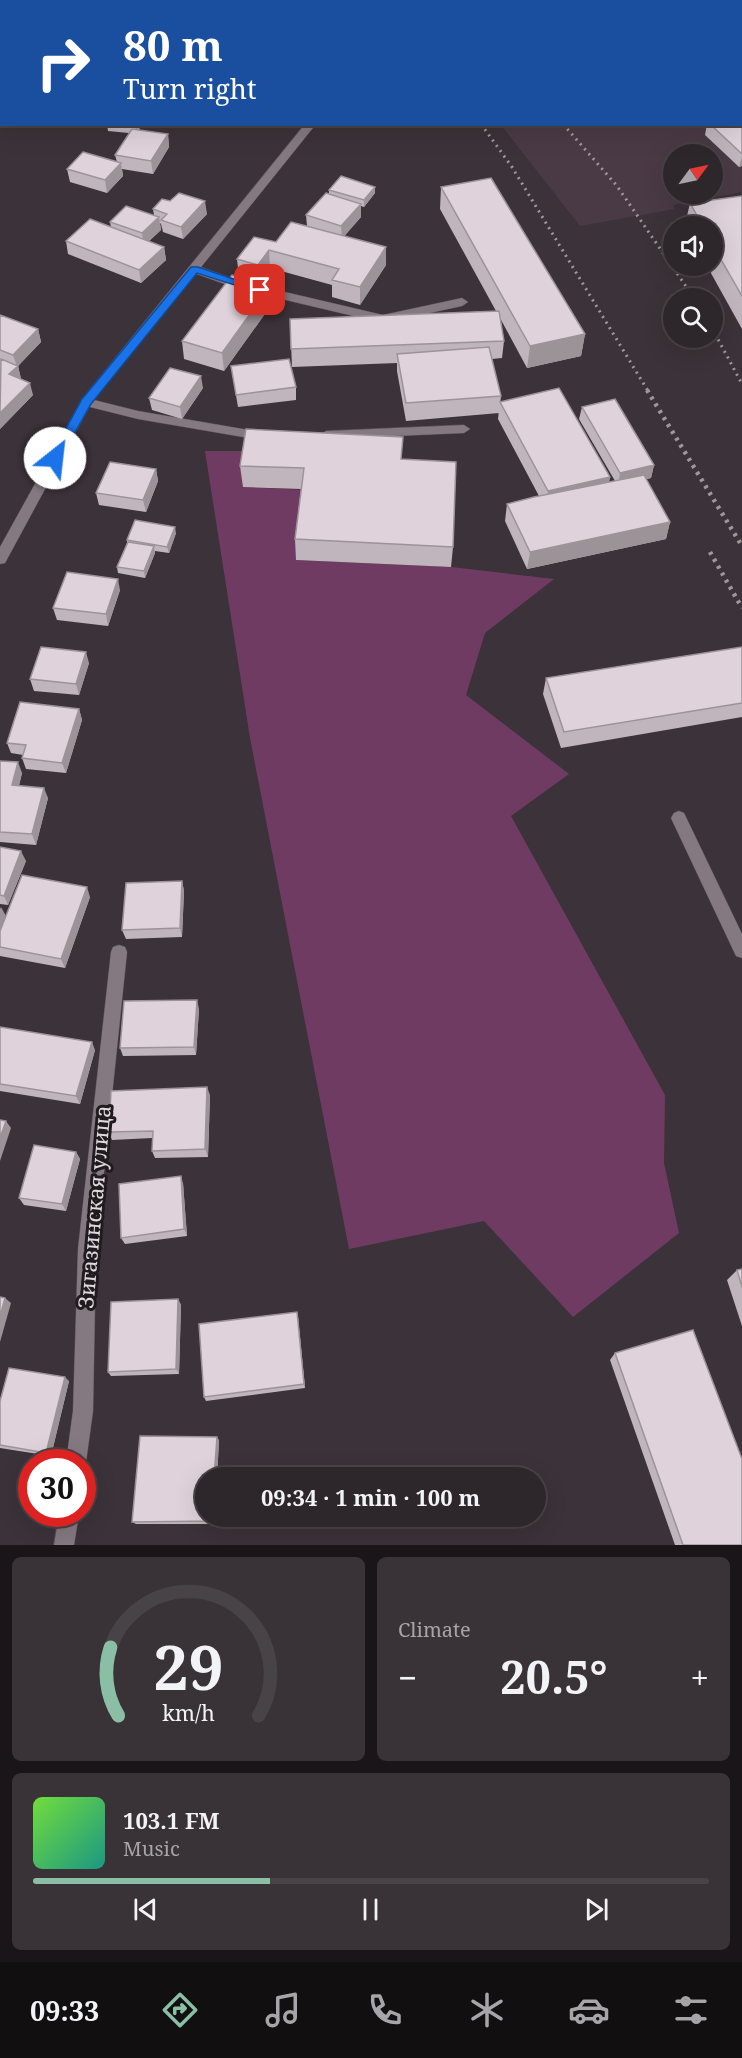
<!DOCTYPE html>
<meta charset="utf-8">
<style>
body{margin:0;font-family:"Noto Serif",serif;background:#393237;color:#f1f3f6;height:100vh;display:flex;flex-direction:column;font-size:22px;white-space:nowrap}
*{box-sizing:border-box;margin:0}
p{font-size:20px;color:#a7a5a9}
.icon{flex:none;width:33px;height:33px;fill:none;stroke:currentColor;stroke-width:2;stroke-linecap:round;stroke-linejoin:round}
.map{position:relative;height:1545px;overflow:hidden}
.side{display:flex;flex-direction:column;gap:12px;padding:12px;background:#191518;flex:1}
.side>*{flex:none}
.guide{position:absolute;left:0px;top:0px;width:742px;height:126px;box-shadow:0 6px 24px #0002,0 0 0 2px #484347;background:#1a4fa0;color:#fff;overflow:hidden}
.needle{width:39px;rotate:57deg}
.buttons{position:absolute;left:663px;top:144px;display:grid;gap:12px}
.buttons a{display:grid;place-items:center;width:60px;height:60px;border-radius:50%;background:#2d262b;box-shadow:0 6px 24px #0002,0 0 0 2px #484347;font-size:30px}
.speed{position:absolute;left:18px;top:1449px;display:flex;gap:12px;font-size:30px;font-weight:700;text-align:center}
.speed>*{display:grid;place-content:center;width:78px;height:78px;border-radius:50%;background:#2d262b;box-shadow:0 6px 24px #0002,0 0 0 2px #484347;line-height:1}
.speed .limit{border:9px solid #d22;background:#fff;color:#111}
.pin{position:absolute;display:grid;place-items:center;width:51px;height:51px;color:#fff;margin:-26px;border-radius:12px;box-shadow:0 3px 9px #0006}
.me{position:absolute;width:66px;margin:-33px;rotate:29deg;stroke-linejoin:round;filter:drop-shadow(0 0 4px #0008)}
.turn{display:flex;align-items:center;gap:21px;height:126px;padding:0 24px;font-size:27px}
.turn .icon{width:78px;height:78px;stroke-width:2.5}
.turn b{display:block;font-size:42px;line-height:51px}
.big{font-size:45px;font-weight:700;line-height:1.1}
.side .widget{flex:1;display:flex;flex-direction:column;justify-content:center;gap:9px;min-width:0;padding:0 21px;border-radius:9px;background:#393237}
.side .dial{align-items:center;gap:0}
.dial svg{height:156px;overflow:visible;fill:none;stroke:#484347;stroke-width:7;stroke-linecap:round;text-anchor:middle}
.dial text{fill:#f1f3f6;stroke:none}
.song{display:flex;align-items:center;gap:18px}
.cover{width:72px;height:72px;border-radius:9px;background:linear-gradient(135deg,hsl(100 70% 55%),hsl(170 70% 35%))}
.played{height:6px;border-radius:3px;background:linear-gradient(90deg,#8abfa5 35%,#484347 35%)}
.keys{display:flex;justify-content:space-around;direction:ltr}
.heat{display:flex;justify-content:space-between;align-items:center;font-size:33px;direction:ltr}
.side .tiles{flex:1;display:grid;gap:12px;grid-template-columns:1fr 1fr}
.widget:last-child{grid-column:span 2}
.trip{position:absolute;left:195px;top:1467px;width:351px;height:60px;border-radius:30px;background:#2d262b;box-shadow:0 6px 24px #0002,0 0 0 2px #484347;font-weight:700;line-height:60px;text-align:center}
.tabs{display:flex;height:96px;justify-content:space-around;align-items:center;background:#120f11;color:#a7a5a9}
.tabs .icon{width:42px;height:42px}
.tabs .active{color:#8abfa5}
.tabs b{font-size:27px;color:#f1f3f6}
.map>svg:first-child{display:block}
.built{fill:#4a3a45;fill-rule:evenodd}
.green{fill:#703b62}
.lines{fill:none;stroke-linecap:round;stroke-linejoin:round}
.service-casing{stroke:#584f55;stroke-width:1}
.minor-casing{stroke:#584f55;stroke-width:1}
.service{fill:#857981;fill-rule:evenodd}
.minor{fill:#857981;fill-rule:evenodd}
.rail-far1{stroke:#9f979c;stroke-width:3;stroke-dasharray:2 4.5;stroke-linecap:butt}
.rail{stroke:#9f979c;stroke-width:4.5;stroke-dasharray:3 5;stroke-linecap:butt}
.wall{fill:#c0b5bc}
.shaded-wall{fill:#9c9399}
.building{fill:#dfd2db;stroke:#9c9399;stroke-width:1.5}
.route{fill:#1a73e8;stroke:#114b97;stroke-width:1.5}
.labels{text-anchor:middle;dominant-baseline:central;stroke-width:6;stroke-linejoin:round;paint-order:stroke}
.near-street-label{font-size:21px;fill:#e0d9dd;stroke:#201b1e}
</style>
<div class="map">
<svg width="742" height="1545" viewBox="0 0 742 1545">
<rect width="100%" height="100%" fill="#3c3239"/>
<path class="built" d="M741 105 742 192 673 205 675 209 580 226 501 125 741 124ZM674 154H712V194H674Z"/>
<path class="green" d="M205 451H248L243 487 305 490 296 560 451 567 554 579 485 633 466 695 569 774 511 816 665 1095 664 1163 679 1233 573 1317 484 1221 349 1249 250 738Z"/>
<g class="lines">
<g class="service-casing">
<path id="service" d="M195 265 242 282 383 315 462 298 468 302 462 306 383 323 239 289 191 272 189 269Z
M86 398 138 411 266 433 272 437 266 441 138 419 82 405 80 402Z
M464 425 470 429 464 433 326 439 320 435 326 431Z
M679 811 684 813 742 934V958L736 956 671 818 674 813Z"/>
</g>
<g class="minor-casing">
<path id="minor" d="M358 0H368L369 2H359Z
M512 0H527L511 2Z
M622 0H632L633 2H623Z
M741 81H742V87H741Z
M305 124H316L91 404 5 563 0 564V547L82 399Z
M119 945 125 947 127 952 96 1249 93 1411 86 1462 82 1469V1462H66L73 1411 78 1249 111 952 113 947Z
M59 1514H79L74 1545H54Z"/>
</g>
<use href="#service" class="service"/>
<use href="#minor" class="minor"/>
<path class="rail-far1" d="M481 124 512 167 648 391
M563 124 617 186 694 298
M712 328 742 384"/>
<path class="rail" d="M647 390 742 546
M710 552 742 608"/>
</g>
<path class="wall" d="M162 0H198V2H162Z
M671 0H742V46H741V2H673Z
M742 115V166L739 167 705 135 707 124H741Z
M107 124H141L139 130 168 134 169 147 153 174 122 169 123 176 107 193 70 182 67 169 117 162 115 155 129 133 108 131Z
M375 187V193L364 207 361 206V217L344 236 386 247V265L360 305 332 297V285L270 268 260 282 239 277 237 259 276 242 307 226 306 215 329 194V190Z
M441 187 585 334 581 356 527 368 500 318 504 341 502 358 492 359 501 396 499 413 406 421 397 371V363L292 367 290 319 496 311 440 209Z
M742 196V329L707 266H712V226H685V225L690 203Z
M153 209 207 214 183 239 163 232 161 224 160 223 161 230 149 241 164 247 166 260 141 283 68 254 66 241 111 227 110 222 154 215Z
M272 304 224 371 184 359 182 341Z
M0 315 38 329 41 342 18 366 21 379 33 395 0 429Z
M231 366 296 387V400L238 407Z
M203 388 182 419 152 410 149 398Z
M500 402 610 477 609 482 615 481 579 419 582 407 654 465 651 478 646 479 670 522 666 539 527 569 505 521 507 504 539 496 498 419Z
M402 459 453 547 451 567 296 560 295 539 301 489 243 487 240 466Z
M156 469 158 481 146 512 99 505 96 493Z
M176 533 169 553 155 551V553L145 578 118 573 117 567 127 543V540Z
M120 590 108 626 57 620 53 608Z
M742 647V717L561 748 543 694 546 678Z
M89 663 79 695 34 691 30 679Z
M79 709 82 720 66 773 26 769 22 758 23 755 11 753 7 743Z
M0 761 22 773 19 786 48 798 36 845 0 842Z
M0 847 26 861 8 905 0 904Z
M182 881 184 891 182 937 126 939 122 930Z
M90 897 65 968 0 956V931Z
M199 1009 196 1055 123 1056 120 1048Z
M0 1027 95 1050 80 1104 0 1091Z
M210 1095 208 1157 155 1158 152 1151V1138L112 1140 109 1132Z
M76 1152 80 1159 66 1211 24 1205 19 1198Z
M183 1183 187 1236 125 1244 121 1238Z
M742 1269V1326L727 1280 737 1270Z
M178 1299 181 1305 179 1374 111 1376 108 1372Z
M298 1317 305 1388 206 1401 204 1397Z
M615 1353 742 1545H675L610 1360Z
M69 1381 51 1456 0 1448V1401Z
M219 1440 217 1478H206V1516H215L214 1524H136L132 1522Z"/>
<path class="shaded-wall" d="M135 124H141L136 134Z
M168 134 169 147 153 174 151 161Z
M742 156V166L739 167Z
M121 163 123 176 107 193 105 180Z
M375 187V193L364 207V200Z
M205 201 207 214 183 239 181 227Z
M361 204V217L342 239 341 226Z
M159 217 161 230 144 246 142 233Z
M164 247 166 260 141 283 139 270Z
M386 247V265L360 305V287Z
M269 250 270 268 260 282 258 265Z
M270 286 272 304 224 371 222 353Z
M38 329 41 342 18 366 21 379 9 374 17 367 13 355Z
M585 334 581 356 527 368 530 346Z
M201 376 203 388 182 419 180 407Z
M30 383 33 395 0 429V413Z
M654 465 651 478 618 486 620 473Z
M156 469 158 481 146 512 143 500Z
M610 477 606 494 546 508 548 491Z
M670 522 666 539 527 569 530 552Z
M175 527 176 533 169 553 167 547Z
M154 546 155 553 145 578 144 571Z
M118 579 120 590 108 626 106 614Z
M86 652 89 663 79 695 76 684Z
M79 709 82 720 66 773 62 763Z
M18 762 22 773 16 796 12 785Z
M44 788 48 798 36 845 32 834Z
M21 851 26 861 8 905 4 896Z
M182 881 184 891 182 937 180 928Z
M87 887 90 897 65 968 61 959Z
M1 907 6 916 0 931V909Z
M197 1000 199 1009 196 1055 194 1047Z
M92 1042 95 1050 80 1104 76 1096Z
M207 1087 210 1095 208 1157 205 1149Z
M6 1121 11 1128 0 1161V1138Z
M76 1152 80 1159 66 1211 62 1204Z
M181 1176 183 1183 187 1236 184 1229Z
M5 1298 11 1303 0 1342V1317Z
M178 1299 181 1305 179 1374 176 1369Z
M297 1312 298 1317 305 1388 304 1384Z
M65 1377 69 1381 51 1456 46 1453Z
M217 1437 219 1440 217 1478H214Z
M212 1516H215L214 1524 212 1521Z"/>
<path class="building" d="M682 0H742V39L741 38V2H684Z
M741 114 742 115V154L710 124H741Z
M132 129 168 134 151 161 115 155Z
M83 152 121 163 105 180 67 169Z
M341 176 375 187 364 200 329 190Z
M491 178 585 334 530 346 441 187Z
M179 193 205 201 181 227 161 220 167 214 153 209 162 199 170 201Z
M326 193 361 204 341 226 306 215Z
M742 196V296L712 244V226H703L690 203Z
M126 206 159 217 142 233 110 222Z
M90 219 164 247 139 270 66 241Z
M291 222 386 247 360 287 332 280 339 269 269 250 258 265 237 259 254 237 276 242Z
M232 275 270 286 222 353 182 341Z
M499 311 504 341 291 349 290 319Z
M0 315 38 329 13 355 0 350Z
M489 347 501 396 406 403 397 354Z
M1 359 18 366 9 374 30 383 0 413Z
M289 359 296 387 236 395 231 366Z
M170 368 201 376 180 407 149 398Z
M559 388 610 477 548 491 500 402Z
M615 399 654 465 620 473 582 407Z
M246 429 403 437 401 459 456 462 453 547 295 539 304 468 240 466Z
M110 462 156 469 143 500 96 493Z
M644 475 670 522 530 552 507 504 534 497Z
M135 520 175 527 167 547 127 540Z
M128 542 154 546 144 571 117 567Z
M67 572 118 579 106 614 53 608Z
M41 647 86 652 76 684 30 679Z
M742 647V703L564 732 546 678Z
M20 702 79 709 62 763 22 758 26 745 7 743Z
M0 761 18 762 12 785 44 788 32 834 0 832Z
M0 847 21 851 4 896 0 895Z
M22 875 87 887 61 959 0 947V931Z
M182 881 180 928 122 930 126 883Z
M197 1000 194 1047 120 1048 124 1001Z
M0 1027 92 1042 76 1096 0 1084Z
M207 1087 205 1149 152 1151 153 1131 109 1132 111 1091Z
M0 1120 6 1121 0 1138Z
M34 1145 76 1152 62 1204 19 1198Z
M181 1176 184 1229 121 1238 119 1184Z
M742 1269V1287L737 1270Z
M0 1297 5 1298 0 1317Z
M178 1299 176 1369 108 1372 111 1302Z
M297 1312 304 1384 204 1397 199 1324Z
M693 1330 742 1459V1545H683L615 1353Z
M9 1368 65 1377 46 1453 0 1445V1401Z
M140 1436 217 1437 214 1478H206V1516H212V1521L132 1522Z"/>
<path class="route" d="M191 267H198L266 290 260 293 197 273 91 404 59 461H51L50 458 82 399Z"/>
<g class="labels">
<g class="near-street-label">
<text transform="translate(94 1207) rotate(-85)">Зигазинская улица</text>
</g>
</g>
</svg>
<div class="buttons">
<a><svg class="needle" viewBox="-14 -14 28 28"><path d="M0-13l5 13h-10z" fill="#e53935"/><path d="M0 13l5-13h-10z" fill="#a7a5a9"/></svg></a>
<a><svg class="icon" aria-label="sound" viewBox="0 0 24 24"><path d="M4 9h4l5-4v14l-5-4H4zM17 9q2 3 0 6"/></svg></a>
<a><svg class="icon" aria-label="search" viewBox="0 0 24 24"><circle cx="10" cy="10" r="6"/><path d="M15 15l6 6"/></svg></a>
</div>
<div class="speed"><div class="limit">30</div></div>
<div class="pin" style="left:260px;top:290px;background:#d93025"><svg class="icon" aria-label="arrive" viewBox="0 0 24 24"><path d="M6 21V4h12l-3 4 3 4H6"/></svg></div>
<svg class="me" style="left:55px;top:458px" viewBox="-20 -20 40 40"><circle r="19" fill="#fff"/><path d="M0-13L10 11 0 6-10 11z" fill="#1a73e8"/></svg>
<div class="trip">09:34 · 1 min · 100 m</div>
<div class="guide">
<div class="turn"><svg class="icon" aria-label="right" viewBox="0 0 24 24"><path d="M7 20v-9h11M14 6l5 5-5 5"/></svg><div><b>80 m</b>Turn right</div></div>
</div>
</div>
<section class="side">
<div class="tiles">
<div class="widget dial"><svg viewBox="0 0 100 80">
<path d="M14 69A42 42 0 1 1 86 69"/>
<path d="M14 69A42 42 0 0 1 10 34" stroke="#8abfa5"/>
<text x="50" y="56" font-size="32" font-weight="700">29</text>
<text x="50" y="72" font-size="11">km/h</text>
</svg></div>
<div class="widget"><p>Climate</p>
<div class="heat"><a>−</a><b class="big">20.5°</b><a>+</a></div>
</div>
<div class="widget">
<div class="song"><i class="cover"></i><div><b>103.1 FM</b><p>Music</p></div></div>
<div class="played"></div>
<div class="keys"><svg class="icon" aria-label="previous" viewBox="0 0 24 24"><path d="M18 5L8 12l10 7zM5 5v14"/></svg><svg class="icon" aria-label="pause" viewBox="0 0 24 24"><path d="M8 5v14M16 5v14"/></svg><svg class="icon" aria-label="next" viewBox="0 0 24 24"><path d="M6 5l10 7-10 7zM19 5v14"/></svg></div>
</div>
</div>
</section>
<nav class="tabs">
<b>09:33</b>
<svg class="icon active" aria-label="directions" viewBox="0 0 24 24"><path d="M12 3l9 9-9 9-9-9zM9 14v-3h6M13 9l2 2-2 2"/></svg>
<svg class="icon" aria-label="music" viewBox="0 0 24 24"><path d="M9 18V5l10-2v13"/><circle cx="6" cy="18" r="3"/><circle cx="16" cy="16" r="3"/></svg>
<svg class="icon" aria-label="phone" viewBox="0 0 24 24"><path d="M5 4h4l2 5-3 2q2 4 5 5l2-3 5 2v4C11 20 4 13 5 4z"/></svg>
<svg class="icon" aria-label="climate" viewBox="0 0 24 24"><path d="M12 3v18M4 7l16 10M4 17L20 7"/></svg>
<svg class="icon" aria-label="car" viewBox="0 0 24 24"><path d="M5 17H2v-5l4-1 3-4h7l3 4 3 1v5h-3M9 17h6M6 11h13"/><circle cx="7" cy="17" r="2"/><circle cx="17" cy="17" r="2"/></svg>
<svg class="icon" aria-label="filters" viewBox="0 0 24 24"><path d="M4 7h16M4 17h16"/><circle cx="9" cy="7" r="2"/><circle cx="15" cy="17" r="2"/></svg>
</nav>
